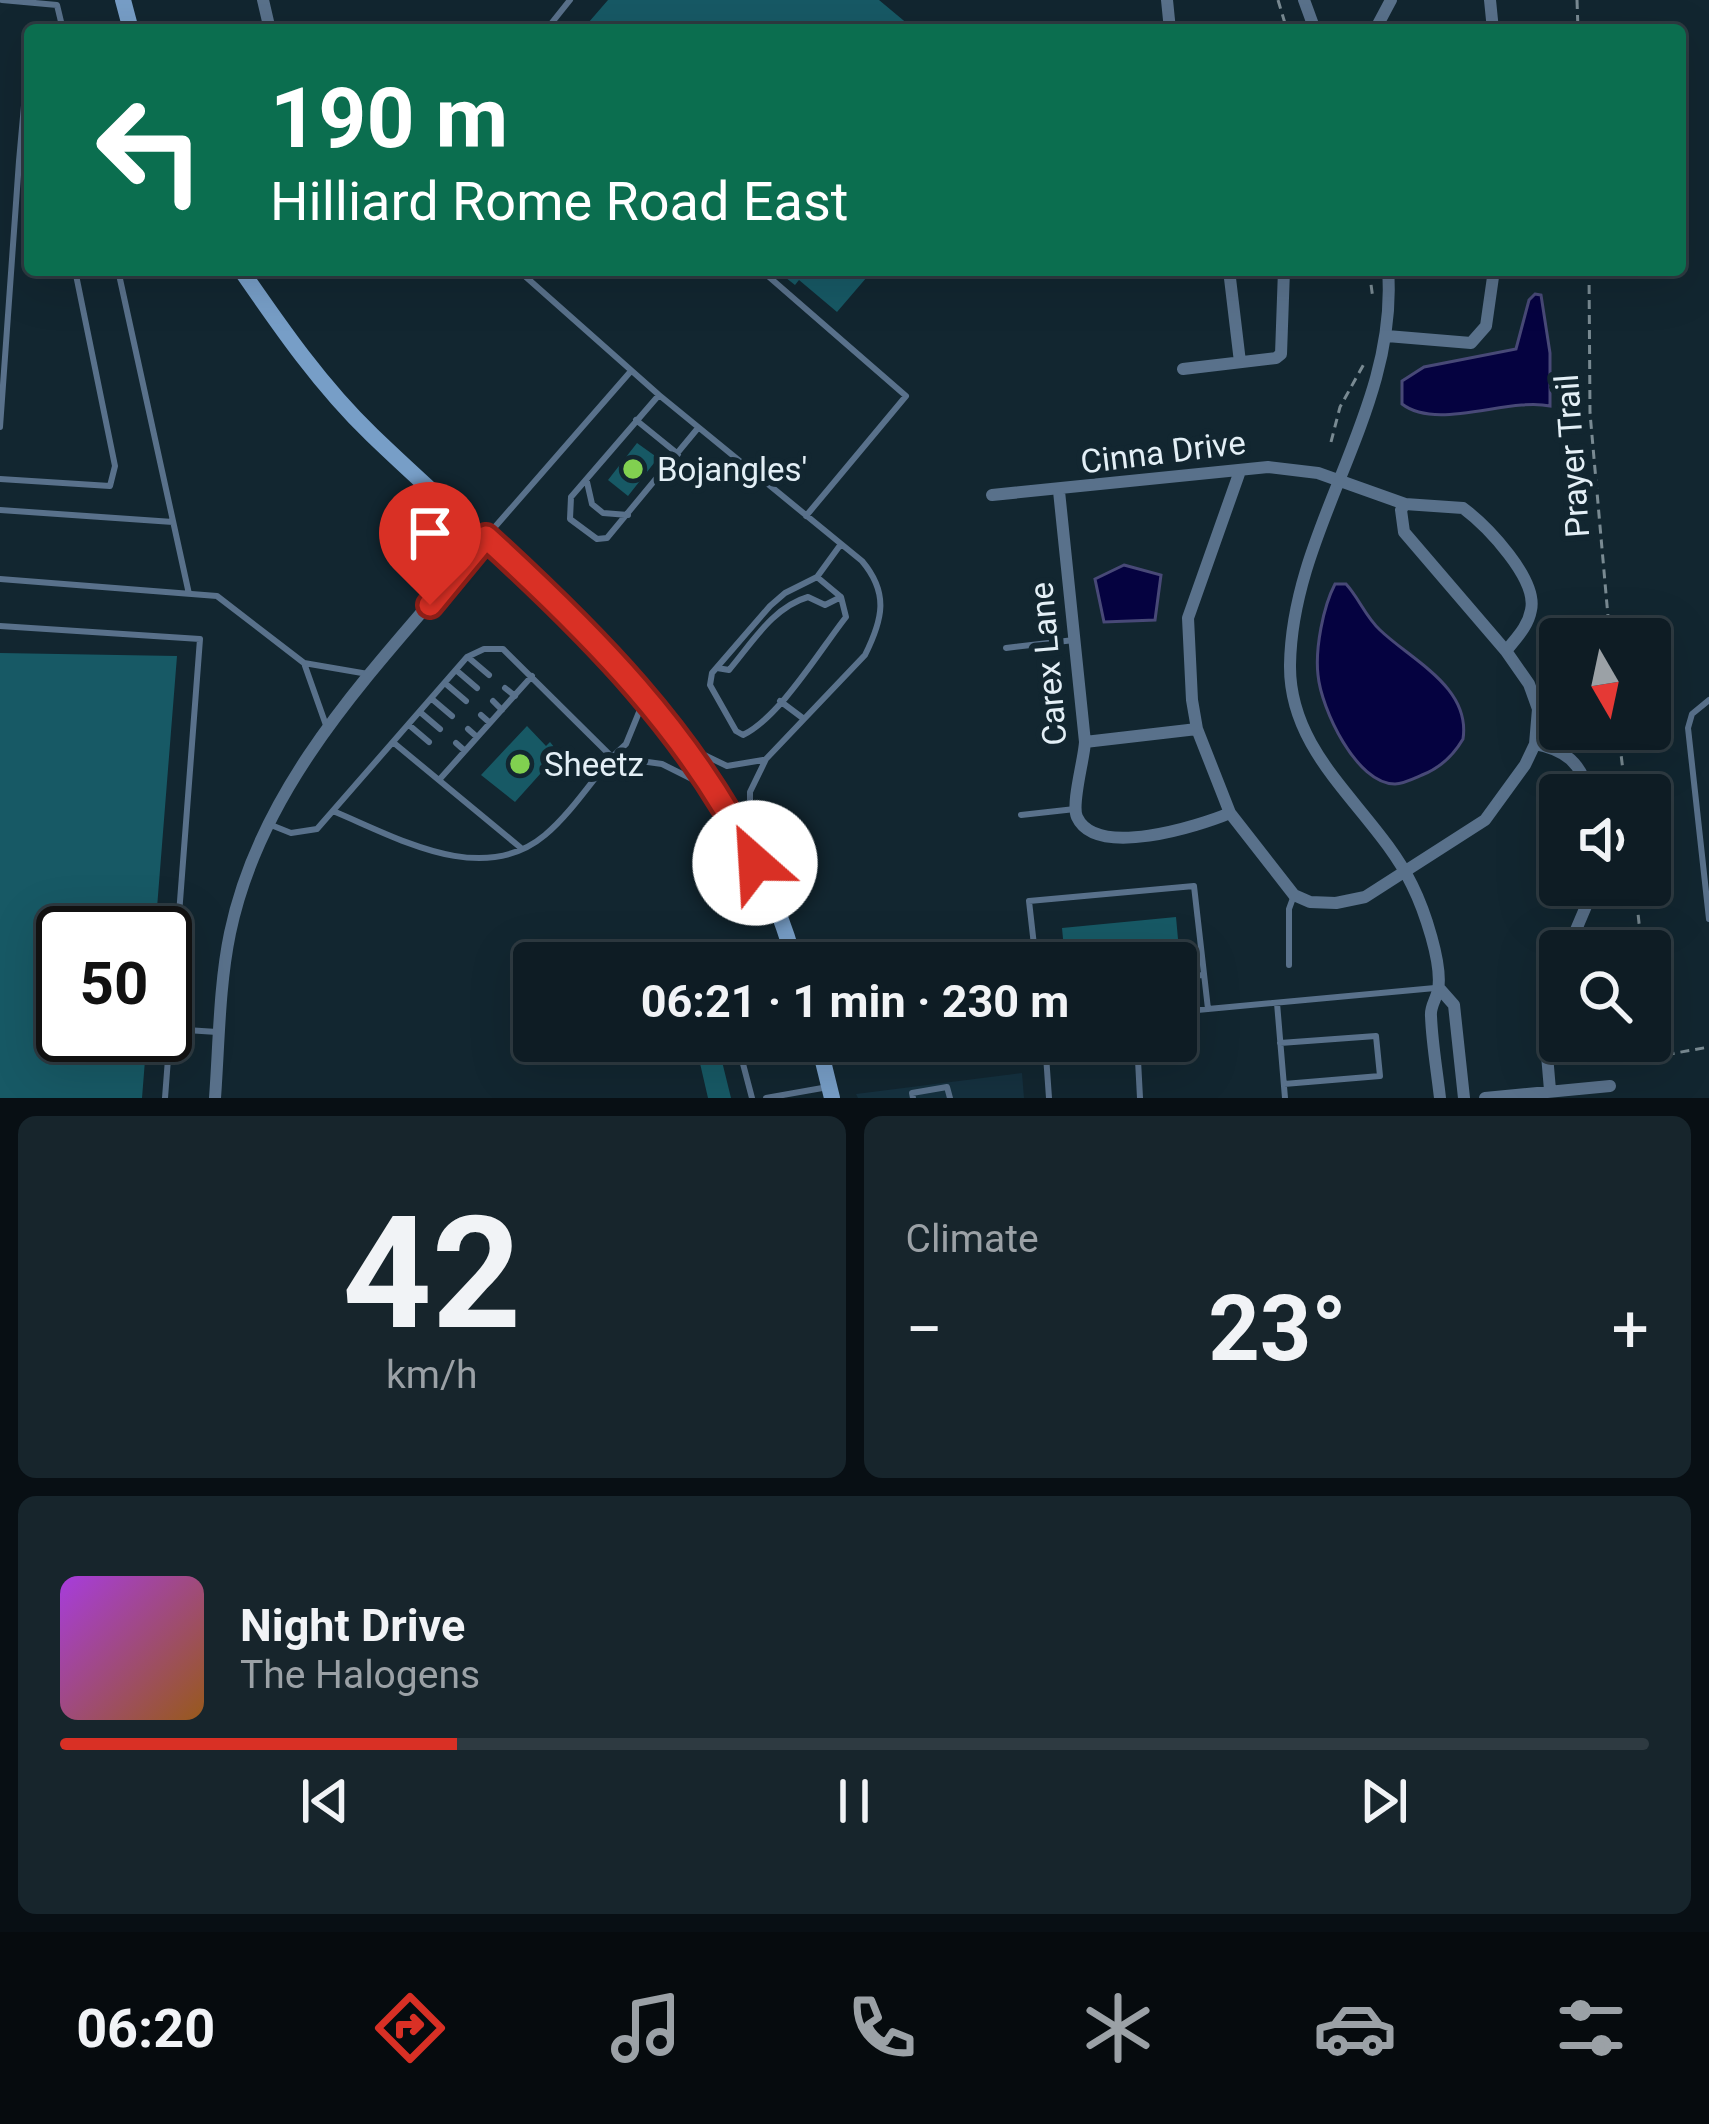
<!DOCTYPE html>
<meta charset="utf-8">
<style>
body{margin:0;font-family:Roboto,sans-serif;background:#17252c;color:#f1f3f6;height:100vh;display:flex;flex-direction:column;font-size:45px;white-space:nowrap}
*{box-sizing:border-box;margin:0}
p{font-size:39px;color:#9ba1a6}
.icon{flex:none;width:66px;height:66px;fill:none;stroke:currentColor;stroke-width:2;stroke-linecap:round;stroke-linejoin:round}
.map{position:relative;height:1098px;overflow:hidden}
.drawer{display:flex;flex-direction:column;gap:18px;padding:18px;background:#080f14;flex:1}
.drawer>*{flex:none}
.hud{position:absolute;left:24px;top:24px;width:1662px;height:252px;border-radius:12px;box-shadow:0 12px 48px #0002,0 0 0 3px #2e3a41;background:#0b6e4f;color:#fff;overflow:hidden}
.needle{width:78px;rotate:171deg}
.fabs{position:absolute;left:1539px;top:618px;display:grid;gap:24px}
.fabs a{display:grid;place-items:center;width:132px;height:132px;border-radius:12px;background:#0e1c24;box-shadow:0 12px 48px #0002,0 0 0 3px #2e3a41;font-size:60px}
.speed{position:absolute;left:36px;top:906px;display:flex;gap:24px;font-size:60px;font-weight:700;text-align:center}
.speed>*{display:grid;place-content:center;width:156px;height:156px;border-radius:50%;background:#0e1c24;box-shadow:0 12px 48px #0002,0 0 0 3px #2e3a41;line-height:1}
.speed .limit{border:6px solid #111;border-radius:18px;background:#fff;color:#111}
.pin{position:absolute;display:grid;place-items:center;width:102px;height:102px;color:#fff;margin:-123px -51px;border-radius:50% 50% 50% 0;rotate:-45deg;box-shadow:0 0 12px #0007}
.pin .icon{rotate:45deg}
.me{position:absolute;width:132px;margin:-66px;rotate:334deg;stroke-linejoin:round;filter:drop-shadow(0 0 9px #0008)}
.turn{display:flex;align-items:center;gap:42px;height:252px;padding:0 48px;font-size:54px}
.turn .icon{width:156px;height:156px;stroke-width:2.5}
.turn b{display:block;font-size:84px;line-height:102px}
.big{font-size:90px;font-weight:700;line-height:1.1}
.drawer .card{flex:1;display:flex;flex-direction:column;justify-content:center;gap:18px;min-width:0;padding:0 42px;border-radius:18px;background:#17252c}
.drawer .dial{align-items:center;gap:0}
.dial b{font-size:156px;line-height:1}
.song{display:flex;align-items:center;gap:36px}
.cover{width:144px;height:144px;border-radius:18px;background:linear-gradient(135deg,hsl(280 70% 55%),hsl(30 70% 35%))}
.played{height:12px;border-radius:6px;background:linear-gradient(90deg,#d93025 25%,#2e3a41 25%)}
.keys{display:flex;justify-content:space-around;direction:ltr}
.heat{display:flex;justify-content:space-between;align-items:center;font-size:66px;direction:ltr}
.drawer .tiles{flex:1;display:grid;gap:18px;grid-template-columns:1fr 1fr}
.card:last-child{grid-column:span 2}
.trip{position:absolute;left:513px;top:942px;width:684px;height:120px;border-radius:12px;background:#0e1c24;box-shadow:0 12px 48px #0002,0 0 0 3px #2e3a41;font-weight:700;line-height:120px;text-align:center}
.tab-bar{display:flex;height:192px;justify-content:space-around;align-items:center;background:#060b0e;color:#9ba1a6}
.tab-bar .icon{width:84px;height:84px}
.tab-bar .current{color:#d93025}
.tab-bar b{font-size:54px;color:#f1f3f6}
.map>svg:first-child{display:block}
.built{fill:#15313f}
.water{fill:#050240;stroke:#484977;stroke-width:3}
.building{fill:#175965}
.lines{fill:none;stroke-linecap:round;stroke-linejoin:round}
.path{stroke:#798a92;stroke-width:3;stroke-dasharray:9 6;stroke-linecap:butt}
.lane{stroke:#59718b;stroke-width:6}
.street{stroke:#59718b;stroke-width:12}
.secondary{stroke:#779ec7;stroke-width:16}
.route-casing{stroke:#8d1f18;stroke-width:30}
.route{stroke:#d93025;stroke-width:21}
.poi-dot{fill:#81d050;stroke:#122630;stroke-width:4.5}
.labels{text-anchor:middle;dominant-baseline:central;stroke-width:12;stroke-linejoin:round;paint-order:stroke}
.street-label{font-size:33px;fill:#e3eff6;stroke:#122630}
.poi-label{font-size:33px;fill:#e3eff6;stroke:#122630;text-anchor:start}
</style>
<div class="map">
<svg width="1709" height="1098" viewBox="0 0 1709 1098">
<rect width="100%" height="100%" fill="#122630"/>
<path class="built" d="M1022 1073 1024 1098H858L856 1094Z"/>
<path class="water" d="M1535 294 1541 295 1550 353V406C1509 397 1437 431 1402 404V381L1424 367 1516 349 1529 300Z
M1124 565 1161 575 1155 620 1104 622 1095 579Z
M1335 584H1346C1359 598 1365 616 1380 630 1411 660 1471 687 1463 739 1453 756 1440 768 1422 775 1415 778 1403 784 1395 784 1356 784 1321 708 1318 675 1315 649 1323 607 1335 584Z"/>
<path class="building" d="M608 0H879L915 30H582Z
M776 270H873L837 312 799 280 795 285Z
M637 443 658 458 628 496 608 480Z
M0 653 177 656 155 933H63V1035H147L142 1098H0Z
M527 726 546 746 550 742 559 753 515 802 481 775Z
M1176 917 1179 950 1108 957 1109 963 1065 960 1062 928Z
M682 1041H717L731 1098H708L699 1059 687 1062Z"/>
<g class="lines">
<path class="path" d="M1278 0 1287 30
M1577 0 1578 30
M1369 270 1373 299
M1589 270 1590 413 1610 639
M1331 442 1340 407 1365 362
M1650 696 1655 702 1650 708
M1626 795 1619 738 1629 729
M1635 885 1642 951
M1650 1025 1653 1057 1709 1047"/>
<path class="lane" d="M2 0 57 5 63 30
M546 30 570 0
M30 39 19 161 30 156
M118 270 189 594
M518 270 659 395 862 561C889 593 883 619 865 655L766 759 750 792V840
M761 270 906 396 806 516
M659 395 571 497 570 519 597 539 607 538 698 428
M636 420 678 454
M0 427 19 161
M0 479 110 486 115 466 75 270
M587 482 592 504 603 513 628 515
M0 510 173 522
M487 536 631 371
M817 577 841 597 846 617C820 650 780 717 743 735L736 731 710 685 712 673 770 606 785 593 817 577 841 544
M0 579 217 596 304 663 368 674
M0 626 200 639 165 1098
M1006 648 1074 640
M469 658 489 675
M304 663 327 728
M717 668 729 670C752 643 773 607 808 597L825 605 841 597
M456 670 477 688
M446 684 466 701
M505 688 515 696
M432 699 452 716
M644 700 626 744 612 757 662 764 702 784
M1709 700 1692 714 1688 728 1709 919
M493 701 502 710
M780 701 804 719
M420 712 440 729
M481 715 490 723
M409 725 429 742
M468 729 477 737
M394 743 521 848
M456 743 465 751
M696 751 727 766 763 760
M439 780 532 676
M1021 815 1075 809
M271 825 291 833 317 829 467 657 484 649H503L612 757C591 782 570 814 545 835 482 888 396 837 333 811
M1036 963 1029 901 1194 886 1208 1009
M1289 965V909L1293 898
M1176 978 1202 975
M1277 1003 1285 1098
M1176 1012 1435 988
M171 1029 217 1032
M737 1041 752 1098
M1045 1041 1049 1098
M1137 1041 1140 1098
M1280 1043 1376 1036 1380 1076 1284 1084
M766 1098 828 1087
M913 1098 912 1093 947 1087 950 1098"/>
<path class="street" d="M263 0 270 30
M1167 0 1170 30
M1304 0 1315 30
M1490 0 1493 30
M1375 30 1391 0
M1229 270 1240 362
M1388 270C1399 411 1292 527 1290 665 1289 758 1375 809 1412 885 1424 909 1443 964 1438 990 1436 1000 1430 1006 1431 1016 1432 1043 1437 1071 1440 1098
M1387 336 1471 343 1486 326 1494 270
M1183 369 1276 358 1281 354 1284 270
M1240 471 1188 618 1192 700 1197 729 1230 813 1294 895 1310 902 1336 903 1365 897 1485 820 1525 765 1535 744 1538 709 1529 684 1506 651 1404 532 1401 510 1405 504
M1059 491 1085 742C1084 760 1071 804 1077 817 1096 859 1199 826 1230 813
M992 495 1268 467 1318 473 1405 504 1463 508C1487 526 1538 579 1531 610 1528 627 1516 638 1506 651
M1085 742 1197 729
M1535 744C1564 749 1583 763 1588 795
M1567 951 1595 885
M1439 988 1454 1005 1464 1098
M1550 1090 1544 1020 1560 967
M215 1098C219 1044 219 986 230 933 263 774 387 657 486 537
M1485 1098 1610 1086"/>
<path class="secondary" d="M123 0 131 30
M241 270C281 328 321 386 372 435 537 594 730 729 795 963
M818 1041 832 1098"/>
</g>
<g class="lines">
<g class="route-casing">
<path id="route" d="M430 605 486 537C592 634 691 733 755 863"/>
</g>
<use href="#route" class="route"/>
</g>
<g class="poi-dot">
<circle cx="633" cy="469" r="12"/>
<circle cx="520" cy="764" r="12"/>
</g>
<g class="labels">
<g class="street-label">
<text transform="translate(1163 452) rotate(-7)">Cinna Drive</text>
<text transform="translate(1572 456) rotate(-94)">Prayer Trail</text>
<text transform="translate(1048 664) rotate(-95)">Carex Lane</text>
</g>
<g class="poi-label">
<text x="657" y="469">Bojangles'</text>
<text x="544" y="764">Sheetz</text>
</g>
</g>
</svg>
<div class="fabs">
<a><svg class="needle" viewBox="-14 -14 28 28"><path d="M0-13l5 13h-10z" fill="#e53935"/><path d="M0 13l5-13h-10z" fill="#9ba1a6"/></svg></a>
<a><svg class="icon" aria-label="sound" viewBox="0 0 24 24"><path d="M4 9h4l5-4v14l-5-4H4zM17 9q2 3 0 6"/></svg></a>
<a><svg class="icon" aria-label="search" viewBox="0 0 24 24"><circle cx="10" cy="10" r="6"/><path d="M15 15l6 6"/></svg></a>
</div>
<div class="speed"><div class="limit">50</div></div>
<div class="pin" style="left:430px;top:605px;background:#d93025"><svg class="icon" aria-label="arrive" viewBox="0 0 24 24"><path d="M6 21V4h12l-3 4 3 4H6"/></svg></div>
<svg class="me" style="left:755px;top:863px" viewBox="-20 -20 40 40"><circle r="19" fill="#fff"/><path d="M0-13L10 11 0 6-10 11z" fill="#d93025"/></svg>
<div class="trip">06:21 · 1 min · 230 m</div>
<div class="hud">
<div class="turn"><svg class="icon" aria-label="left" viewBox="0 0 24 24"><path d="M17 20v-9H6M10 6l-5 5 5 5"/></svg><div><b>190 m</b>Hilliard Rome Road East</div></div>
</div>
</div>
<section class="drawer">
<div class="tiles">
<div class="card dial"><b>42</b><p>km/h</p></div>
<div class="card"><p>Climate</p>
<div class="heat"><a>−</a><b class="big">23°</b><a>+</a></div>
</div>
<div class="card">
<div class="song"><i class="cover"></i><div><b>Night Drive</b><p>The Halogens</p></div></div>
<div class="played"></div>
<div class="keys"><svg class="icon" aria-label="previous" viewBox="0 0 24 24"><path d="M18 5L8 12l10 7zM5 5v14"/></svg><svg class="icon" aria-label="pause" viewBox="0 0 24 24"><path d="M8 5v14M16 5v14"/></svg><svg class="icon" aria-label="next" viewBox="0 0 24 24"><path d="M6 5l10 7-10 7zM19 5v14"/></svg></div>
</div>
</div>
</section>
<nav class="tab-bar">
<b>06:20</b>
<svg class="icon current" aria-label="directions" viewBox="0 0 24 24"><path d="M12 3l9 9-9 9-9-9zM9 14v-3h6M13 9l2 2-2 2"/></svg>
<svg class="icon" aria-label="music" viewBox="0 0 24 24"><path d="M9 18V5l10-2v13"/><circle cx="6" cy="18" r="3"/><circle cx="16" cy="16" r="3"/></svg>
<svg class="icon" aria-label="phone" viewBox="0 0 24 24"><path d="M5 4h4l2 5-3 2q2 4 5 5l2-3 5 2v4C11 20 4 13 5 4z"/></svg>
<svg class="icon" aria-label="climate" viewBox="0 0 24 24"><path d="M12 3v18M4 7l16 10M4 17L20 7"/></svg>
<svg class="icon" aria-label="car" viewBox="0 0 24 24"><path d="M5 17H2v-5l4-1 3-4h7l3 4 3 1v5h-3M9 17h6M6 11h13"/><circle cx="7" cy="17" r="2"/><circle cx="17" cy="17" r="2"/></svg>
<svg class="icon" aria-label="filters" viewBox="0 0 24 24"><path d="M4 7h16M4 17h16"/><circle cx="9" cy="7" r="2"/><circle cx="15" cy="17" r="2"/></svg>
</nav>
